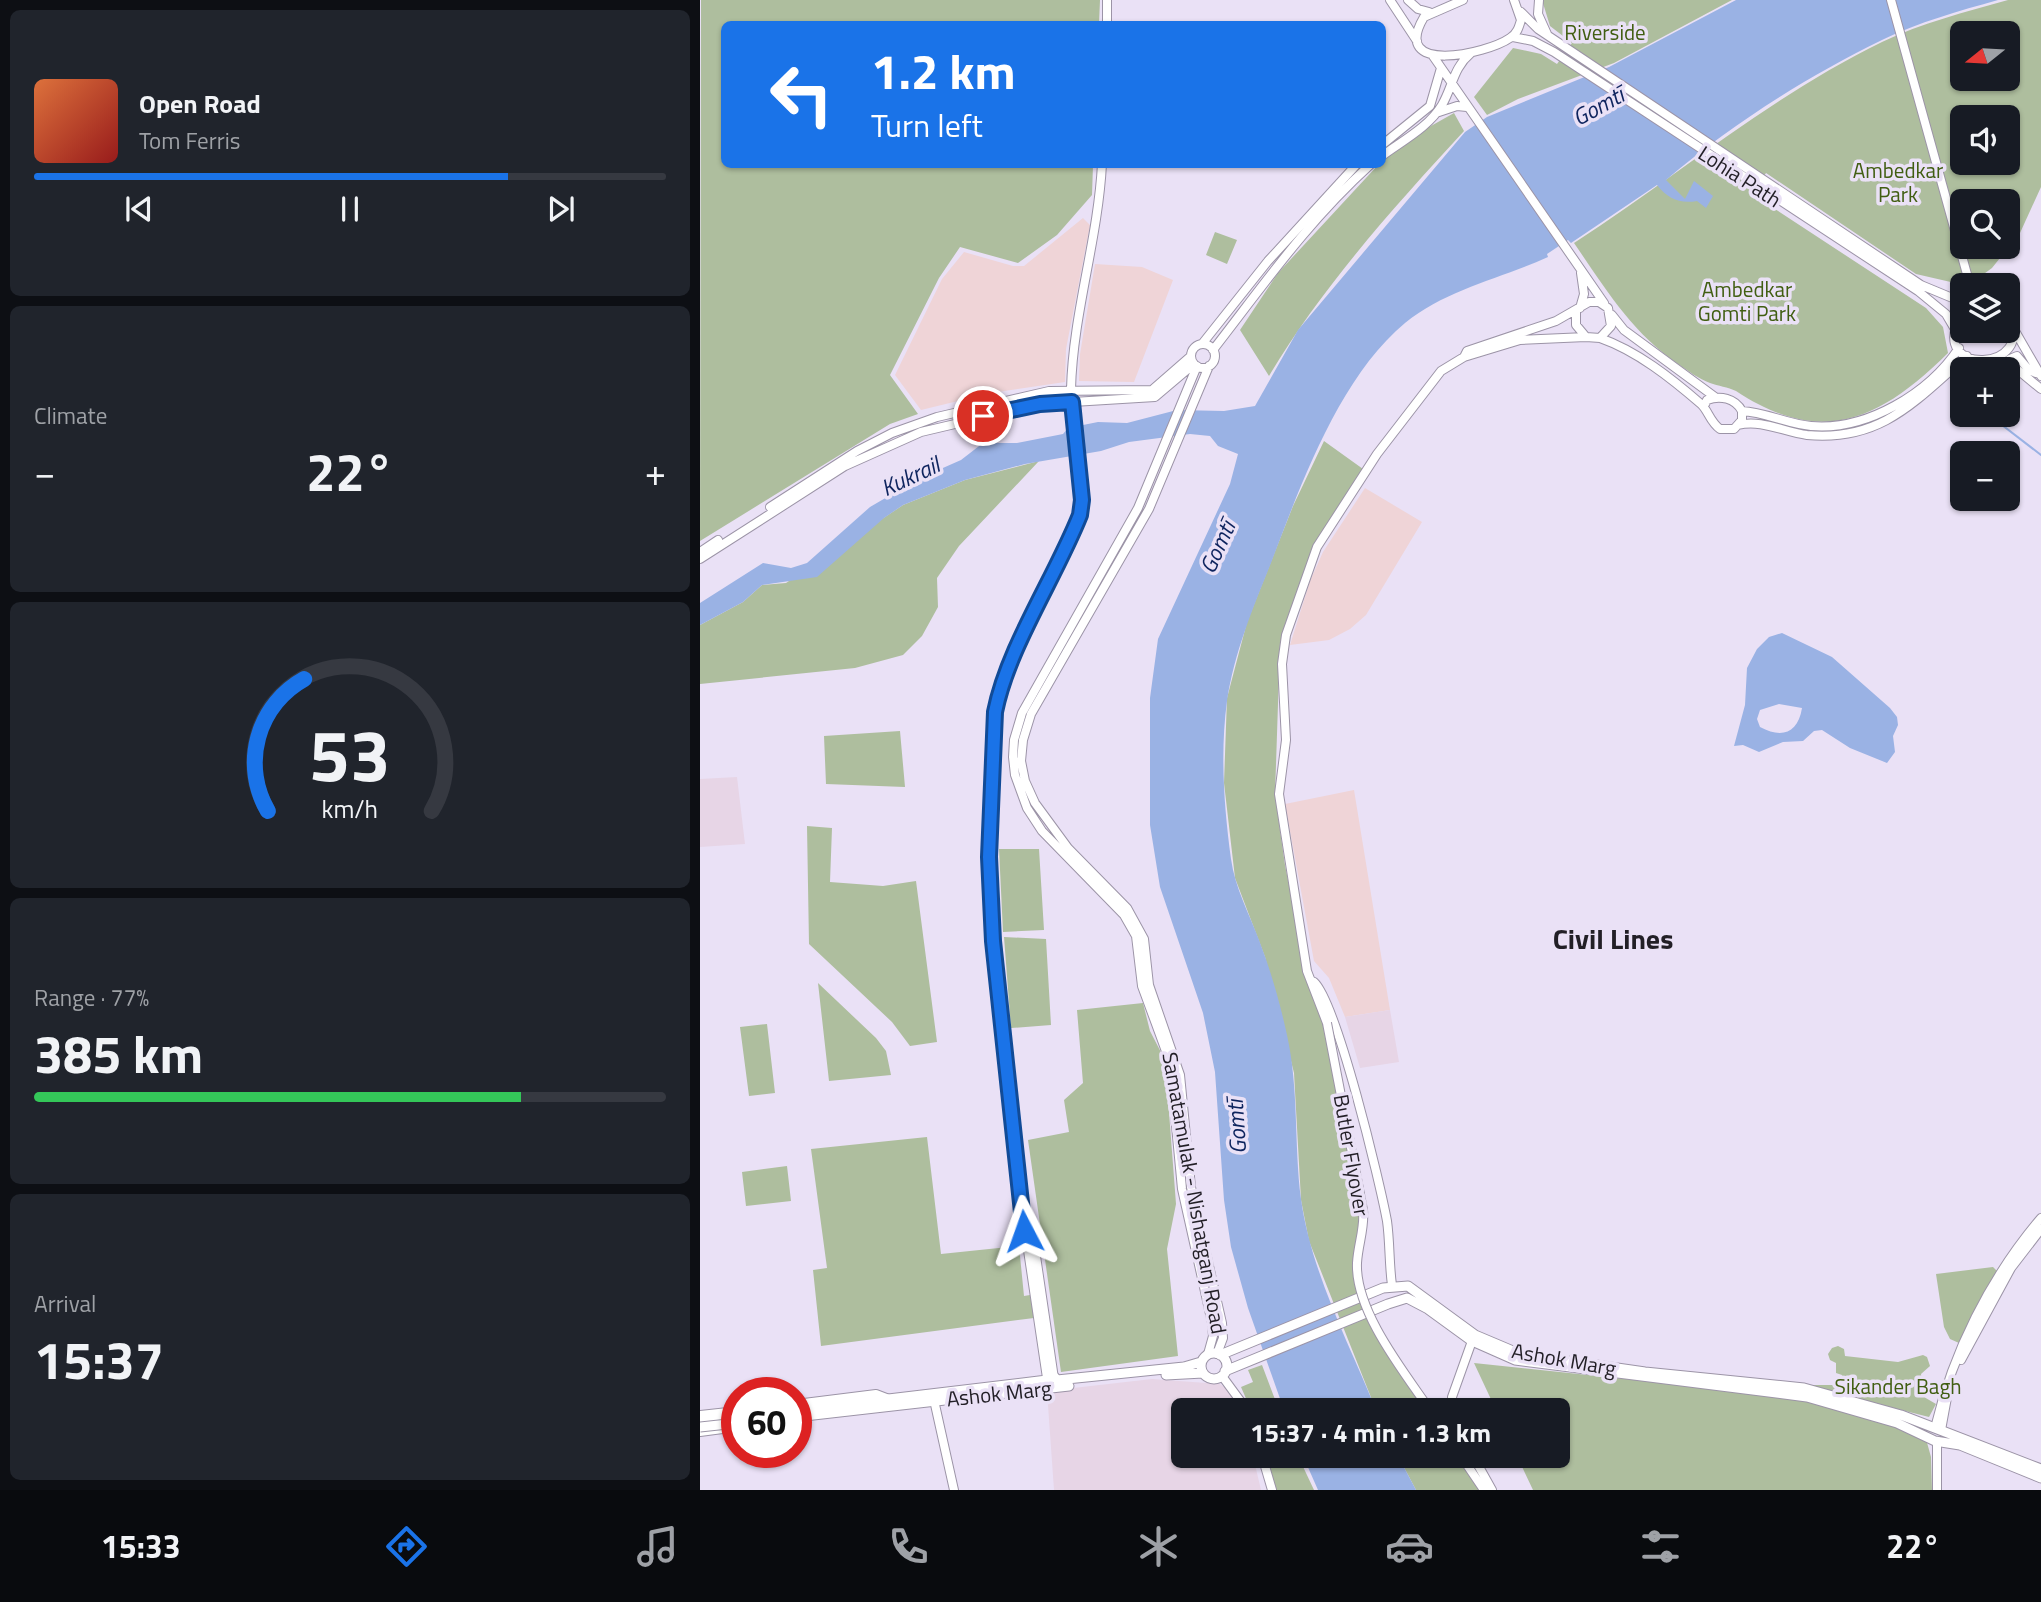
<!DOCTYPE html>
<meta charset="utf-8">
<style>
body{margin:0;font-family:"Titillium Web",sans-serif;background:#20242c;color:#f1f3f6;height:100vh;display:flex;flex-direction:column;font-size:26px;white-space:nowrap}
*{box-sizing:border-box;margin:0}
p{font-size:23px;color:#9ea1a6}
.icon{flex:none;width:38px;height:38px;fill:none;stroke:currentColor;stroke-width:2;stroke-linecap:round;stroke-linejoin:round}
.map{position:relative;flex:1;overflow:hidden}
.side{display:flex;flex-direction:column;gap:10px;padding:10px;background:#0d0f14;width:700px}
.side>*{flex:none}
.guide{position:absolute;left:21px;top:21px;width:665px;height:147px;border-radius:10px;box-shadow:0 2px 5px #0004;background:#1a73e8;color:#fff;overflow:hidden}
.needle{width:46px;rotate:252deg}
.buttons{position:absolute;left:1250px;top:21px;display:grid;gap:14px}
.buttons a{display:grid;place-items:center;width:70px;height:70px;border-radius:10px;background:#171b24;box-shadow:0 2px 5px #0004;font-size:35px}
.speed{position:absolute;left:21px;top:1377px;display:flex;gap:14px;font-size:35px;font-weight:700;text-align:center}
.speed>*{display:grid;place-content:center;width:91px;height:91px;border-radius:50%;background:#171b24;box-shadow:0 2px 5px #0004;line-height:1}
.speed .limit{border:10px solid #d22;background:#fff;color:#111}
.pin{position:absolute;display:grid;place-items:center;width:60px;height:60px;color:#fff;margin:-30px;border:4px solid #fff;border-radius:50%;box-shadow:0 2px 7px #0007}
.me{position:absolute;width:77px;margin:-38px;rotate:356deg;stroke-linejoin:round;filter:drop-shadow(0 0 5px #0008)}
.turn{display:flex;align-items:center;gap:24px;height:147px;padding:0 35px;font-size:32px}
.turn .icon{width:91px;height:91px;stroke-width:2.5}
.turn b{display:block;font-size:49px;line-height:60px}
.big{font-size:52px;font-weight:700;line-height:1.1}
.side .card{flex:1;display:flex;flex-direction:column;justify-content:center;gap:10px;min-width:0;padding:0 24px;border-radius:10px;background:#20242c}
.side .dial{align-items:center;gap:0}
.dial svg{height:182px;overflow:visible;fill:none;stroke:#363941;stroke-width:7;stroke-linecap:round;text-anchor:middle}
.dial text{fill:#f1f3f6;stroke:none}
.song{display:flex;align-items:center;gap:21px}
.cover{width:84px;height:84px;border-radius:10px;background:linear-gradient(135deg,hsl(20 70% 55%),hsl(0 70% 35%))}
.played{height:7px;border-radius:4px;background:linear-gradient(90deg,#1a73e8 75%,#363941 75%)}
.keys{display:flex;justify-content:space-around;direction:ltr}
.heat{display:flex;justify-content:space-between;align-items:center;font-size:38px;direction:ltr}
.charge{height:10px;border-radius:5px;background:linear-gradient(90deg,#34c759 77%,#363941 0)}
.trip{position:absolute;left:471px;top:1398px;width:399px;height:70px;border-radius:10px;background:#171b24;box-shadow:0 2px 5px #0004;font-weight:700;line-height:70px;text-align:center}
.tabs{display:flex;height:112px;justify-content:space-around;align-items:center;background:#090b0e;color:#9ea1a6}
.tabs .icon{width:49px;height:49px}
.tabs .on{color:#1a73e8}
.tabs b{font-size:32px;color:#f1f3f6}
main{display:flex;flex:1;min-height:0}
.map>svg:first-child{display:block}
.industrial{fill:#efd4d7}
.education{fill:#e7d5e6}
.green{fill:#aebe9e;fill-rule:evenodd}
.water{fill:#9ab2e4;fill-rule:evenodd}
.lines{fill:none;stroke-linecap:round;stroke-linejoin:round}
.stream{stroke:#9ab2e4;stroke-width:2}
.secondary-casing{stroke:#9c94a7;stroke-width:10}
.primary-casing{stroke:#9c94a7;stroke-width:11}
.secondary{stroke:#fff;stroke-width:8}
.primary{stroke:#fff;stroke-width:9}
.secondary-bridge-casing{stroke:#9c94a7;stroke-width:10;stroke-linecap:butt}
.primary-bridge-casing{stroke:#9c94a7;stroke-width:11;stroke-linecap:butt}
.secondary-bridge{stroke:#fff;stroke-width:8}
.primary-bridge{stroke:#fff;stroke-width:9}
.route-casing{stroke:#114b97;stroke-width:18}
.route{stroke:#1a73e8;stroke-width:12}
.labels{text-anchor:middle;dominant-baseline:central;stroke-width:7;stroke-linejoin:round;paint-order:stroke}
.park-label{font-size:21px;fill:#415e12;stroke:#eae1f6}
.street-label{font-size:21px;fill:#221f26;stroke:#eae1f6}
.water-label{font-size:23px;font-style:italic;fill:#0e245e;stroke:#eae1f6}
.district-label{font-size:28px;font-weight:bold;fill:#221f26;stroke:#eae1f6}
</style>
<main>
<section class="side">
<div class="card">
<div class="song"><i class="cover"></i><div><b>Open Road</b><p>Tom Ferris</p></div></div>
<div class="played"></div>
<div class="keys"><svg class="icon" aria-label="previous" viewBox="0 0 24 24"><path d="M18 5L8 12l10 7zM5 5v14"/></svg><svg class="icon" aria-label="pause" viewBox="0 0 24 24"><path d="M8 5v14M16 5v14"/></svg><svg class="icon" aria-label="next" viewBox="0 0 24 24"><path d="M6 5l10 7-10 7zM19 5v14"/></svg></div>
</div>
<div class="card"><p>Climate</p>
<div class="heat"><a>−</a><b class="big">22°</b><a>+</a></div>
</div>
<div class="card dial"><svg viewBox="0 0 100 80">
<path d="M14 69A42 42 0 1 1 86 69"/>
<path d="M14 69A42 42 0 0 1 30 11" stroke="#1a73e8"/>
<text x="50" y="56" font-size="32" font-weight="700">53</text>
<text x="50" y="72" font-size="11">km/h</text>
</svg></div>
<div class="card"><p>Range · 77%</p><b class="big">385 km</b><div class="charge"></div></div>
<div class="card"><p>Arrival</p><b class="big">15:37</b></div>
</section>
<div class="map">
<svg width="1341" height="1490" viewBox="0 0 1341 1490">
<rect width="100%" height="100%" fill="#eae1f6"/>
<path class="industrial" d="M383 218 390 225 366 349 365 382 291 393 221 410 195 375 242 279 264 252 313 266H324Z
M395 264 442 267 473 280 434 382 379 381 380 354Z
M665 488 722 522 666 615 650 629 629 640 590 645 610 581 623 552Z
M654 790 690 1010 645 1017 629 978 614 961 585 804Z"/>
<path class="education" d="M37 777 45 844 0 847V779Z
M690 1010 699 1062 660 1068 645 1017Z
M452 1379 520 1384 533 1394 538 1410H483V1456H553L561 1490H354L347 1391Z"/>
<path class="green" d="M1 0H400L399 24H24V164L393 165 392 195 357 235 318 263 260 247 239 278 190 375 218 414 190 424 0 541Z
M842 0H1032L914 63 818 99 787 115 774 97 813 48 841 54 857 64 872 43 850 26Z
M1308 0H1341V187L1320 233 1292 268 1281 276 1255 283 1216 274 1066 173 1052 194 1226 308 1243 327 1248 353C1180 420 1122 448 1036 391 1028 387 1018 386 1010 383 999 379 988 371 978 364 932 333 905 288 874 243 977 176 1071 96 1182 42 1222 23 1265 12 1308 0ZM1262 33H1307V79H1262ZM1262 117H1307V163H1262ZM1262 201H1307V247H1262Z
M754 113 764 131C694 207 622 287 569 376L540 330 578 273 678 165 682 164 683 160 715 135Z
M515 232 537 240 527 264 506 255Z
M624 441 663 469 613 548 580 643 575 795 585 865 607 976 624 1021 662 1203 658 1274 677 1327 729 1410H676L609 1241 601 1200 594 1073 565 957 535 878 524 783 527 698 547 622 593 506Z
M339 461 259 546 237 578 238 607 222 636 203 655 155 668 0 684V625L43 602 62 585 86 583 203 505 265 480Z
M200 731 205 787 126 784 124 736Z
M107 826 132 828 130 882 183 886 216 881 237 1042 210 1046 192 1022 109 944Z
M299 849H339L344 930 303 932Z
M304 937 346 939 351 1025 311 1028Z
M118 983 176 1038 186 1051 191 1075 129 1081Z
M443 1003 450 1031 465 1060 476 1204 467 1249 478 1356 361 1372 328 1140 369 1132 364 1100 383 1083 377 1010Z
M67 1024 75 1093 49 1096 40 1027Z
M227 1137 241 1254 319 1246 324 1296 330 1295 334 1318 121 1346 113 1270 127 1268 111 1149Z
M87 1166 91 1201 46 1206 42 1172Z
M1293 1267 1297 1271 1259 1343 1250 1339 1244 1327 1236 1274Z
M1138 1346 1144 1349 1145 1356 1198 1362 1223 1355 1227 1357 1230 1366 1221 1374 1224 1397 1236 1404 1229 1417 1102 1385H1140L1142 1375 1136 1373V1363L1130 1360 1128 1354 1132 1348Z
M774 1363 1087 1396 1203 1427 1226 1439 1231 1457 1232 1490H833L817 1456H858V1410H796Z
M562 1365 579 1410H551L541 1387 553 1382 548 1370Z
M564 1456H598L614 1490H574Z
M698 1456H759L781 1490H716Z"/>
<path class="water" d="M1036 0H1298C1259 11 1219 22 1182 40 1106 77 1031 125 966 180L985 199 994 181 1013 196 1006 208 997 201C980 204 968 199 957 185L871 243 868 240 847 254 848 257C800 279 747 289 705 323 639 378 601 484 571 563 553 608 534 653 527 701 520 753 524 807 531 859 535 888 549 913 559 940 571 971 580 1003 587 1035 599 1089 594 1144 601 1199 611 1272 649 1343 676 1410H584L548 1308 531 1247 524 1200 515 1072 503 1013 460 887 450 825V698L458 639 530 484 538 454 518 446 510 436 490 434 429 442 401 451 325 464 265 480 203 505 184 518 117 577 62 585 43 602 0 625V603L63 563 91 568 107 563 170 507 218 479 261 460 283 443H317L363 434 368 428 398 422 427 423 477 410 524 411 555 406 598 330 765 132 787 117 909 67Z
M1082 633 1132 657 1190 708 1197 717 1198 725 1193 736 1195 752 1187 763 1150 748 1122 730 1114 731 1103 741 1083 742 1059 752 1043 745 1034 746 1045 705 1047 668 1057 649 1069 637ZM1079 704 1102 708C1098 733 1082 739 1060 727L1057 719 1060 710Z
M603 1456H698L716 1490H618Z"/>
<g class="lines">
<path class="stream" d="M1289 415 1341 455"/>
<g class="secondary-casing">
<path id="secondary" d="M690 0 717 41
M708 0 718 9 729 12
M763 0 724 17C689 76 787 54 810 38 817 34 819 27 821 20L814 0
M839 0 838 14 847 34
M1191 0 1270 285
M821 12 838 29 1221 285 1262 302
M407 24V0
M813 37 833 41 854 52 1218 291 1246 314 1256 331
M733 56 904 303
M739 112 757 106 767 107
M682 145 730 106 741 68
M682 156C702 141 729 127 742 105 753 86 753 68 771 53
M880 308 884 294 881 273
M912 315 924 330 1015 397
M1262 315C1224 378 1341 372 1307 315
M1315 331 1341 376
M900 338C937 351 971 378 1001 404 1008 410 1010 422 1020 429H1034L1042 420V411C1035 398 1020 395 1007 400L1004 406
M502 344 568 261 657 164
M491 356a12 12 0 1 1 24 0a12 12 0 1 1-24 0Z
M513 350C565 283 607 222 671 164
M764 357 820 340 886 337
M1294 361 1313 366 1341 389
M497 366 438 508 322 713 314 740 313 757 315 775 327 808 342 831 424 915 436 936 442 986 470 1062 482 1189 512 1323 513 1336 508 1354
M509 366 449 509 331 714 323 740 321 761 325 781 335 803 368 848 427 908 444 939 449 985 480 1075 491 1187 522 1323 523 1338 517 1354
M1313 366 1310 359 1317 356 1329 370 1336 373
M371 389C373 313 398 240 402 164
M1042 411C1065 412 1087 424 1111 426 1167 431 1229 393 1259 348
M1038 425C1061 419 1084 432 1107 435 1182 442 1216 400 1267 356
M70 507 157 451 192 433 237 417 349 391 452 390 491 356
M0 552 18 540
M0 559 145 466 221 432 340 404 455 397 494 364
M614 982C637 1003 680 1183 687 1221 690 1242 689 1264 692 1285
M627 1023 607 971 579 794 586 740 582 664 586 635 617 547 677 454 741 371 764 357 767 351 856 321 889 302H899L908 308 911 326 900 338 886 337 876 325V312
M324 1220 293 941 289 857 295 712 299 693 315 655 381 515 372 402
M1261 1360 1311 1268 1341 1229
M522 1376 547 1410
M234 1400 254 1490
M96 1404 176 1394 189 1399
M753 1410 752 1397 772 1341
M0 1415 37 1411
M1235 1428C1253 1352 1290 1278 1341 1218
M1241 1430 1248 1392
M0 1432 30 1428
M1237 1442V1490
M562 1456 572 1490
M761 1456 784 1490
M773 1456 792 1490"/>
</g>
<g class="primary-casing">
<path id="primary" d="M501 1366a13 13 0 1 1 26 0a13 13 0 1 1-26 0Z
M520 1355 683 1288 708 1286 775 1335 820 1354 945 1372 1104 1388 1201 1415 1341 1469
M525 1371 688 1304 707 1298 728 1309 772 1341 815 1360 1107 1397 1197 1423 1235 1441 1260 1445 1341 1478
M466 1375 503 1373
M349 1388 324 1220 334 1246 353 1375 357 1380 484 1367 501 1362
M96 1410 347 1380
M96 1417 369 1386
M0 1421 37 1417"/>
</g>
<use href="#secondary" class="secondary"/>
<use href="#primary" class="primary"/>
<g class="secondary-bridge-casing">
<path id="secondary-bridge" d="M627 1023 663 1210C665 1228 658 1244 657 1263 655 1311 704 1372 730 1410"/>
</g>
<g class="primary-bridge-casing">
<path id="primary-bridge" d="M0 1427 37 1423"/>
</g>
<use href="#secondary-bridge" class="secondary-bridge"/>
<use href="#primary-bridge" class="primary-bridge"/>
</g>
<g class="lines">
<g class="route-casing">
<path id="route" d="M283 416 340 404 372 402 382 500 380 515C355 578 308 647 295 712L289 857 293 941 324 1231"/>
</g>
<use href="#route" class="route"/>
</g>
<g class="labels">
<g class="park-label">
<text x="905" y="32">Riverside</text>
<text x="1198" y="170">Ambedkar<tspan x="1198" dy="24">Park</tspan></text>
<text x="1047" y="289">Ambedkar<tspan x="1047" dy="24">Gomti Park</tspan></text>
<text x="1198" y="1386">Sikander Bagh</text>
</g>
<g class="street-label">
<text transform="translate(1040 176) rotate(33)">Lohia Path</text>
<text transform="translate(652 1155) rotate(80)">Butler Flyover</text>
<text transform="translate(495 1193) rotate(80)">Samatamulak - Nishatganj Road</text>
<text transform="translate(864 1359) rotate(10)">Ashok Marg</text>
<text transform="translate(299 1393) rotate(-6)">Ashok Marg</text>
</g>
<g class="water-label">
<text transform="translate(898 106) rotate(-29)">Gomtī</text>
<text transform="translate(210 476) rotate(-25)">Kukrail</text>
<text transform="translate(517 547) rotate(-66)">Gomtī</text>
<text transform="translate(536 1127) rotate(-94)">Gomtī</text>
</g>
<g class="district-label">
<text x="913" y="938">Civil Lines</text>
</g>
</g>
</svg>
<div class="buttons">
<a><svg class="needle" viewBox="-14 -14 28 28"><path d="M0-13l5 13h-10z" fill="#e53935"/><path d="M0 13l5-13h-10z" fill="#9ea1a6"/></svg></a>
<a><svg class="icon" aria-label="sound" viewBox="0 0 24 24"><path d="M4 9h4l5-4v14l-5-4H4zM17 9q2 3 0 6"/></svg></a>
<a><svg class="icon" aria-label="search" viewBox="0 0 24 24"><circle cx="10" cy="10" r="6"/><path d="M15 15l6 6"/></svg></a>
<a><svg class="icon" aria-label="layers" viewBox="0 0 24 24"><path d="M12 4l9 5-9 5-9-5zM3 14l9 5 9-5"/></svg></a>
<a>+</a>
<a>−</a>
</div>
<div class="speed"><div class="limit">60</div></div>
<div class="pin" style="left:283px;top:416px;background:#d93025"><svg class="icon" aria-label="arrive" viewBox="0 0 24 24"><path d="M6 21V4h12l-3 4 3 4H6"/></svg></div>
<svg class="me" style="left:324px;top:1231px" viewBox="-20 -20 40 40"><path d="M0-17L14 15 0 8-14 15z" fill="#1a73e8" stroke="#fff" stroke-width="4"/></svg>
<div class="trip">15:37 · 4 min · 1.3 km</div>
<div class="guide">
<div class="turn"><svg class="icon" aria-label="left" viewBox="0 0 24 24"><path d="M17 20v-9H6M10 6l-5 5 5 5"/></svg><div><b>1.2 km</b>Turn left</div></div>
</div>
</div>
</main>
<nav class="tabs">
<b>15:33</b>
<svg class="icon on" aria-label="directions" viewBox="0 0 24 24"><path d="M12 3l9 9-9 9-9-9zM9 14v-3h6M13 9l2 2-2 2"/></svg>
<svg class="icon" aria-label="music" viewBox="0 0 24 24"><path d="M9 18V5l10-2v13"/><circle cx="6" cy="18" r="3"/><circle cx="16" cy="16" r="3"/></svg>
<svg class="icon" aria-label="phone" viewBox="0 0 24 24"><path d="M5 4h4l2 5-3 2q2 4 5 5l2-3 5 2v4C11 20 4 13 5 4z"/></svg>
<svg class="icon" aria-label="climate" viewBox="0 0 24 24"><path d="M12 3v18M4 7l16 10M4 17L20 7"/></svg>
<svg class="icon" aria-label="car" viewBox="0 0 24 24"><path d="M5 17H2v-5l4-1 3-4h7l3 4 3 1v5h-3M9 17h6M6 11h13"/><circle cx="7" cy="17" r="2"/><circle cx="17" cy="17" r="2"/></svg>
<svg class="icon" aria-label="filters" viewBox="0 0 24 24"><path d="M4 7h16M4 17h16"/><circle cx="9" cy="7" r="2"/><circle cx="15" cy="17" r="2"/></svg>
<b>22°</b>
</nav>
